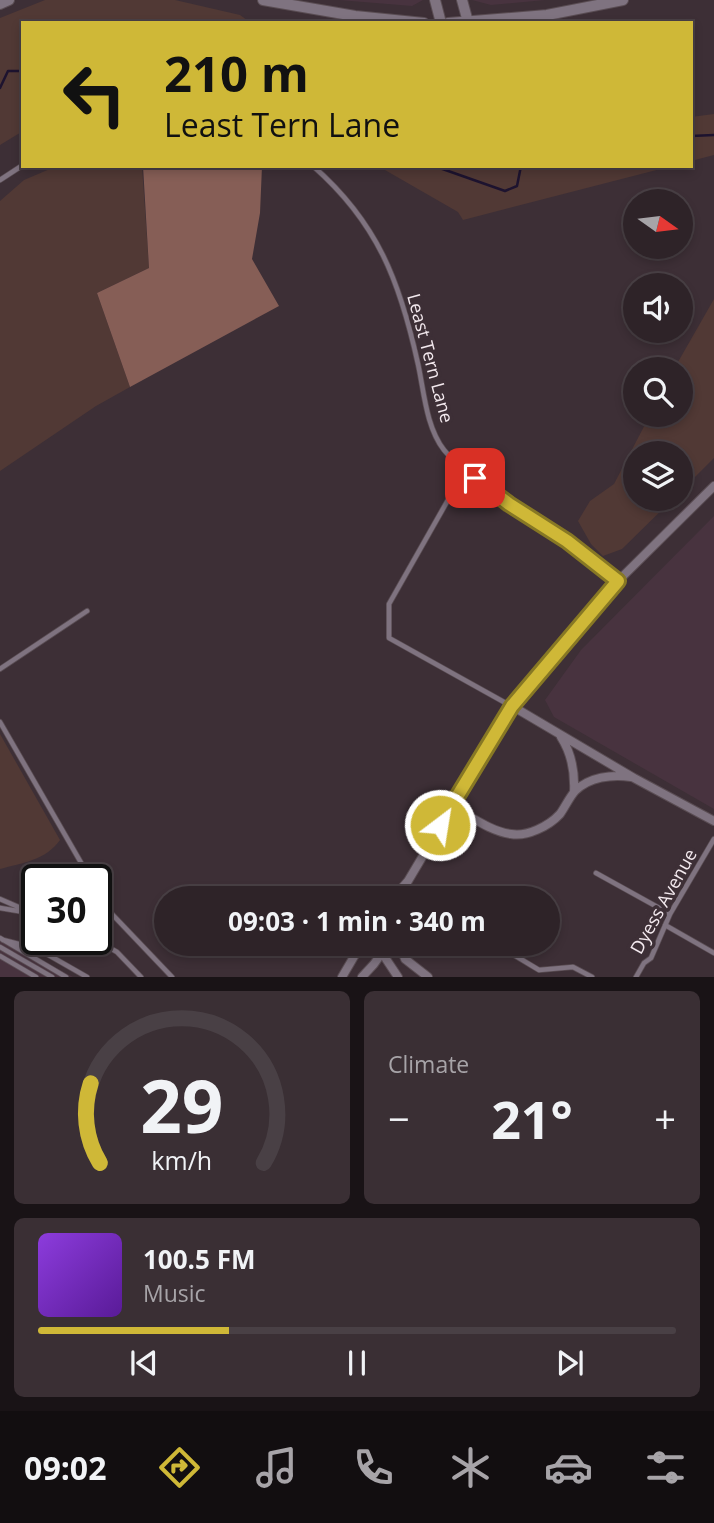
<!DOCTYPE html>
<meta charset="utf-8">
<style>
body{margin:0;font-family:"Open Sans",sans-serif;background:#3a2f34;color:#f1f3f6;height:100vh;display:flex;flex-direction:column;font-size:26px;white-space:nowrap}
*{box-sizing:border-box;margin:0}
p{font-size:23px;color:#a7a4a8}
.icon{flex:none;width:38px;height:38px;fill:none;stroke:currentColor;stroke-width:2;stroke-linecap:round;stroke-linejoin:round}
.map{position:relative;height:977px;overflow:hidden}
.details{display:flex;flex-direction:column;gap:14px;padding:14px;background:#191316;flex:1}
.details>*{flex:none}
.top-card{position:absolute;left:21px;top:21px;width:672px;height:147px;border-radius:0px;box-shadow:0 4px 10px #0003,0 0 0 2px #494045;background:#cfb837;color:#111;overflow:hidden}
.needle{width:46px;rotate:104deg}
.tools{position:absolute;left:623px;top:189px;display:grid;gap:14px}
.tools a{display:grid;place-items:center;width:70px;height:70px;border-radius:50%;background:#2e2328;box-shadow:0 4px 10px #0003,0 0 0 2px #494045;font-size:35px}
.speed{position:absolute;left:21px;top:864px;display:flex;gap:14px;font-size:35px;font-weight:700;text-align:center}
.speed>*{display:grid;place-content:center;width:91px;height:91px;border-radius:50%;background:#2e2328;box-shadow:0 4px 10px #0003,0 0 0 2px #494045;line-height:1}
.speed .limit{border:4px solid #111;border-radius:10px;background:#fff;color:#111}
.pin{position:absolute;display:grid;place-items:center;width:60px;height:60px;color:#fff;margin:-30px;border-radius:14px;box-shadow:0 4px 10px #0006}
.me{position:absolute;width:77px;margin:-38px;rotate:31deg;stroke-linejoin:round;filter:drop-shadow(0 0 5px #0008)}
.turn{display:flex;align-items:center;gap:24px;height:147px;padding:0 28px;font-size:32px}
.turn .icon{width:91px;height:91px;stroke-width:2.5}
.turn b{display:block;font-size:49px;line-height:60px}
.big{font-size:52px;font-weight:700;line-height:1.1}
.details .tile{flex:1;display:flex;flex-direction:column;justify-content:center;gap:10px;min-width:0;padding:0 24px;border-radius:10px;background:#3a2f34}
.details .dial{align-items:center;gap:0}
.dial svg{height:182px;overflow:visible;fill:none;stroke:#494045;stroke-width:7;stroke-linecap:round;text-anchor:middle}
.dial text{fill:#f1f3f6;stroke:none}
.song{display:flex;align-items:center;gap:21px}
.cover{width:84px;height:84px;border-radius:10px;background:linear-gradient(135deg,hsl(270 70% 55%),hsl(270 70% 35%))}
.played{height:7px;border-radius:4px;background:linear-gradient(90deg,#cfb837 30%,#494045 30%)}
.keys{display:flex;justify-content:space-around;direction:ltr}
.heat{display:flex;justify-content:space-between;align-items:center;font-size:38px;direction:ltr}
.details .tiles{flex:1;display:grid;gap:14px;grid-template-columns:1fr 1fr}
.tile:last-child{grid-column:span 2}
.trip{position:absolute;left:154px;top:886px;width:406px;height:70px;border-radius:35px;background:#2e2328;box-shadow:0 4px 10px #0003,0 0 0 2px #494045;font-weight:700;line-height:70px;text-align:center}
.tab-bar{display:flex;height:112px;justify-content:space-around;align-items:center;background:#120e10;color:#a7a4a8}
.tab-bar .icon{width:49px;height:49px}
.tab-bar .on{color:#cfb837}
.tab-bar b{font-size:32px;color:#f1f3f6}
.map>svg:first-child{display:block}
.built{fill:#48333f}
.green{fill:#513935}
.forest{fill:#865e56}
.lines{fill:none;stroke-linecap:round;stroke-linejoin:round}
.stream{stroke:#1d132f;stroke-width:2.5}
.service-casing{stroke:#5a4d53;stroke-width:6}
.minor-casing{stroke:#5a4d53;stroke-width:10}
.tertiary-casing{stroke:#5a4d53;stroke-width:12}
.service{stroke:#7f7380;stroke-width:4.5}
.minor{stroke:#7f7380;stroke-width:8}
.tertiary{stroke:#7f7380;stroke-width:10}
.route-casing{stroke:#877824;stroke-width:18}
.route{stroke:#cfb837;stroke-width:12}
.labels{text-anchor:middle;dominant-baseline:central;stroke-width:7;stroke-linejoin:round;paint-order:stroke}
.street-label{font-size:18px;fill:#f3e9ee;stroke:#3d2f36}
</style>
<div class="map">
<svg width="714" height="977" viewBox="0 0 714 977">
<rect width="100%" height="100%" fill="#3d2f36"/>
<path class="built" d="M339 0H423L412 6Z
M472 0H545L491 5Z
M714 516V809L554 717 545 700 581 650Z
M0 937 73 977H0Z"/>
<path class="green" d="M45 0H175L240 15 251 23H23V131L0 145V18Z
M714 114V155L691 161V117Z
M57 166H142L149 268 97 293 130 387 96 406 0 471V201L24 180Z
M378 166H672L463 220 458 212Z
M714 299V458L681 491V453H635V499H673L622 549 603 556 591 544 578 521 590 501 614 484 650 415H681V369H674Z
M0 734 60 840C46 860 22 863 0 869Z"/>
<path class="forest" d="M143 166H262L260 213 252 259 279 306 130 387 97 293 149 268Z"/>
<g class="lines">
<path class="stream" d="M0 88 8 71H23
M691 136 714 135
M434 166 505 191 517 186 521 166"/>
<g class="service-casing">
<path id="service" d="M313 166C378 223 400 282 418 364 424 391 426 427 444 450 472 485 526 514 563 539 582 551 600 567 618 581
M0 180 23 165
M465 470 389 604V638L511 706
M0 669 87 611
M0 722 91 880
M596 873 670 914
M96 890 110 912 172 977
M0 899 37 915
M0 908 30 913
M665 925 714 953
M0 938 66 977
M3 940 38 949 87 977
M96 940 117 952 141 977
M494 943 539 970 573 967 592 977
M0 947 52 977
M0 956 36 977
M636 977 644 963 651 958 670 914 714 839"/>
</g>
<g class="minor-casing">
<path id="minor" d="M512 706 634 778 714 821
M561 737C572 754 575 772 574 792
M451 806C469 815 491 832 511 834 527 837 549 826 560 814 565 807 569 798 575 791 589 777 612 774 631 777
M393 898 408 881 512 706 618 581 714 486
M381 943 386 959 398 977
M399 943 405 959 428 977
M342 977 362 943
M362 977 374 964 389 943"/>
</g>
<g class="tertiary-casing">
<path id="tertiary" d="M263 0 355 16 424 23
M435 0 441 23
M462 0 468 22
M0 4 9 0
M448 23 547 15 623 0"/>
</g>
<use href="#service" class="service"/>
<use href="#minor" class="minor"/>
<use href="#tertiary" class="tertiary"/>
</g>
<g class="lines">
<g class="route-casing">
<path id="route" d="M440 825 512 706 618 581 567 541 509 504 475 478"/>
</g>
<use href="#route" class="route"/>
</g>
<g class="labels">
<g class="street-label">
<text transform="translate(431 358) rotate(75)">Least Tern Lane</text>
<text transform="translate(663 901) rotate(-61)">Dyess Avenue</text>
</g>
</g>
</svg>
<div class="tools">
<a><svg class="needle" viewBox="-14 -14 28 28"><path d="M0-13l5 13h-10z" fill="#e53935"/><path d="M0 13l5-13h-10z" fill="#a7a4a8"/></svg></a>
<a><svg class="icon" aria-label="sound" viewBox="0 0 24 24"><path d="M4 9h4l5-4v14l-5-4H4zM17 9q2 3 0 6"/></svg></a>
<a><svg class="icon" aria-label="search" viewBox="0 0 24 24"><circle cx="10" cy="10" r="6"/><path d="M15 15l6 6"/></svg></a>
<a><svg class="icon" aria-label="layers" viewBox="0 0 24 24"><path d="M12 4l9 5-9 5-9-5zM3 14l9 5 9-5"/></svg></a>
</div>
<div class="speed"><div class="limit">30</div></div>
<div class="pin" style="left:475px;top:478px;background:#d93025"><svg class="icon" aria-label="arrive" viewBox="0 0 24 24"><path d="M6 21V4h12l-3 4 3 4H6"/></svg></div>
<svg class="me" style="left:440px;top:825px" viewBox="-20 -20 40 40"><circle r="17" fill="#cfb837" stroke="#fff" stroke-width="3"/><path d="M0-11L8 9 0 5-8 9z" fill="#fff"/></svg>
<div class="trip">09:03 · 1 min · 340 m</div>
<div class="top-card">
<div class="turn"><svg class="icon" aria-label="left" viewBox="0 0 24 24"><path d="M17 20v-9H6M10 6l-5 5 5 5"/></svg><div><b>210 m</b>Least Tern Lane</div></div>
</div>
</div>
<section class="details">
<div class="tiles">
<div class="tile dial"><svg viewBox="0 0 100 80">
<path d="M14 69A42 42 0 1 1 86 69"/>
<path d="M14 69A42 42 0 0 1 10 34" stroke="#cfb837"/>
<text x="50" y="56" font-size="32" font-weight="700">29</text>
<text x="50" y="72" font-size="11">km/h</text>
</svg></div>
<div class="tile"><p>Climate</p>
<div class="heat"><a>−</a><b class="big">21°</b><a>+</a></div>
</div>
<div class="tile">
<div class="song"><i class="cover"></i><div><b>100.5 FM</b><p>Music</p></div></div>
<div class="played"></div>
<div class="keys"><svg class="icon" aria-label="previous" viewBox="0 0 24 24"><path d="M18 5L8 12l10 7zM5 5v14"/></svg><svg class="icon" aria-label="pause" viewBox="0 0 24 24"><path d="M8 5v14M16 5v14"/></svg><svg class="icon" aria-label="next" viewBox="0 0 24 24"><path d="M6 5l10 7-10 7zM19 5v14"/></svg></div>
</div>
</div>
</section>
<nav class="tab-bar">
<b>09:02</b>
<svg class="icon on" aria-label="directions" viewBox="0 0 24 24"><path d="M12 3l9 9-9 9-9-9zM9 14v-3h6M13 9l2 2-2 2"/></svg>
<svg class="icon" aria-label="music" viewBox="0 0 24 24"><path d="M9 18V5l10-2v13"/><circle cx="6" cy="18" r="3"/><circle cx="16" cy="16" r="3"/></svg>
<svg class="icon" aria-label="phone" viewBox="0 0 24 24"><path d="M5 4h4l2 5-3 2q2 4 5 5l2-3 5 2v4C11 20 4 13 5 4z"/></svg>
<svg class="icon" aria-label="climate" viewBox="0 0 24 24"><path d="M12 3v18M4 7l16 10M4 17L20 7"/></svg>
<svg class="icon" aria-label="car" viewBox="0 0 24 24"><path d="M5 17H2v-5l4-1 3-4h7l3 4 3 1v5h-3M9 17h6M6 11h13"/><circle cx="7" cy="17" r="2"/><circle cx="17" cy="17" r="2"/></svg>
<svg class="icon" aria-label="filters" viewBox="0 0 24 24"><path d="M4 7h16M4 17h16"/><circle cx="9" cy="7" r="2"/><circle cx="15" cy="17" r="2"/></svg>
</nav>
